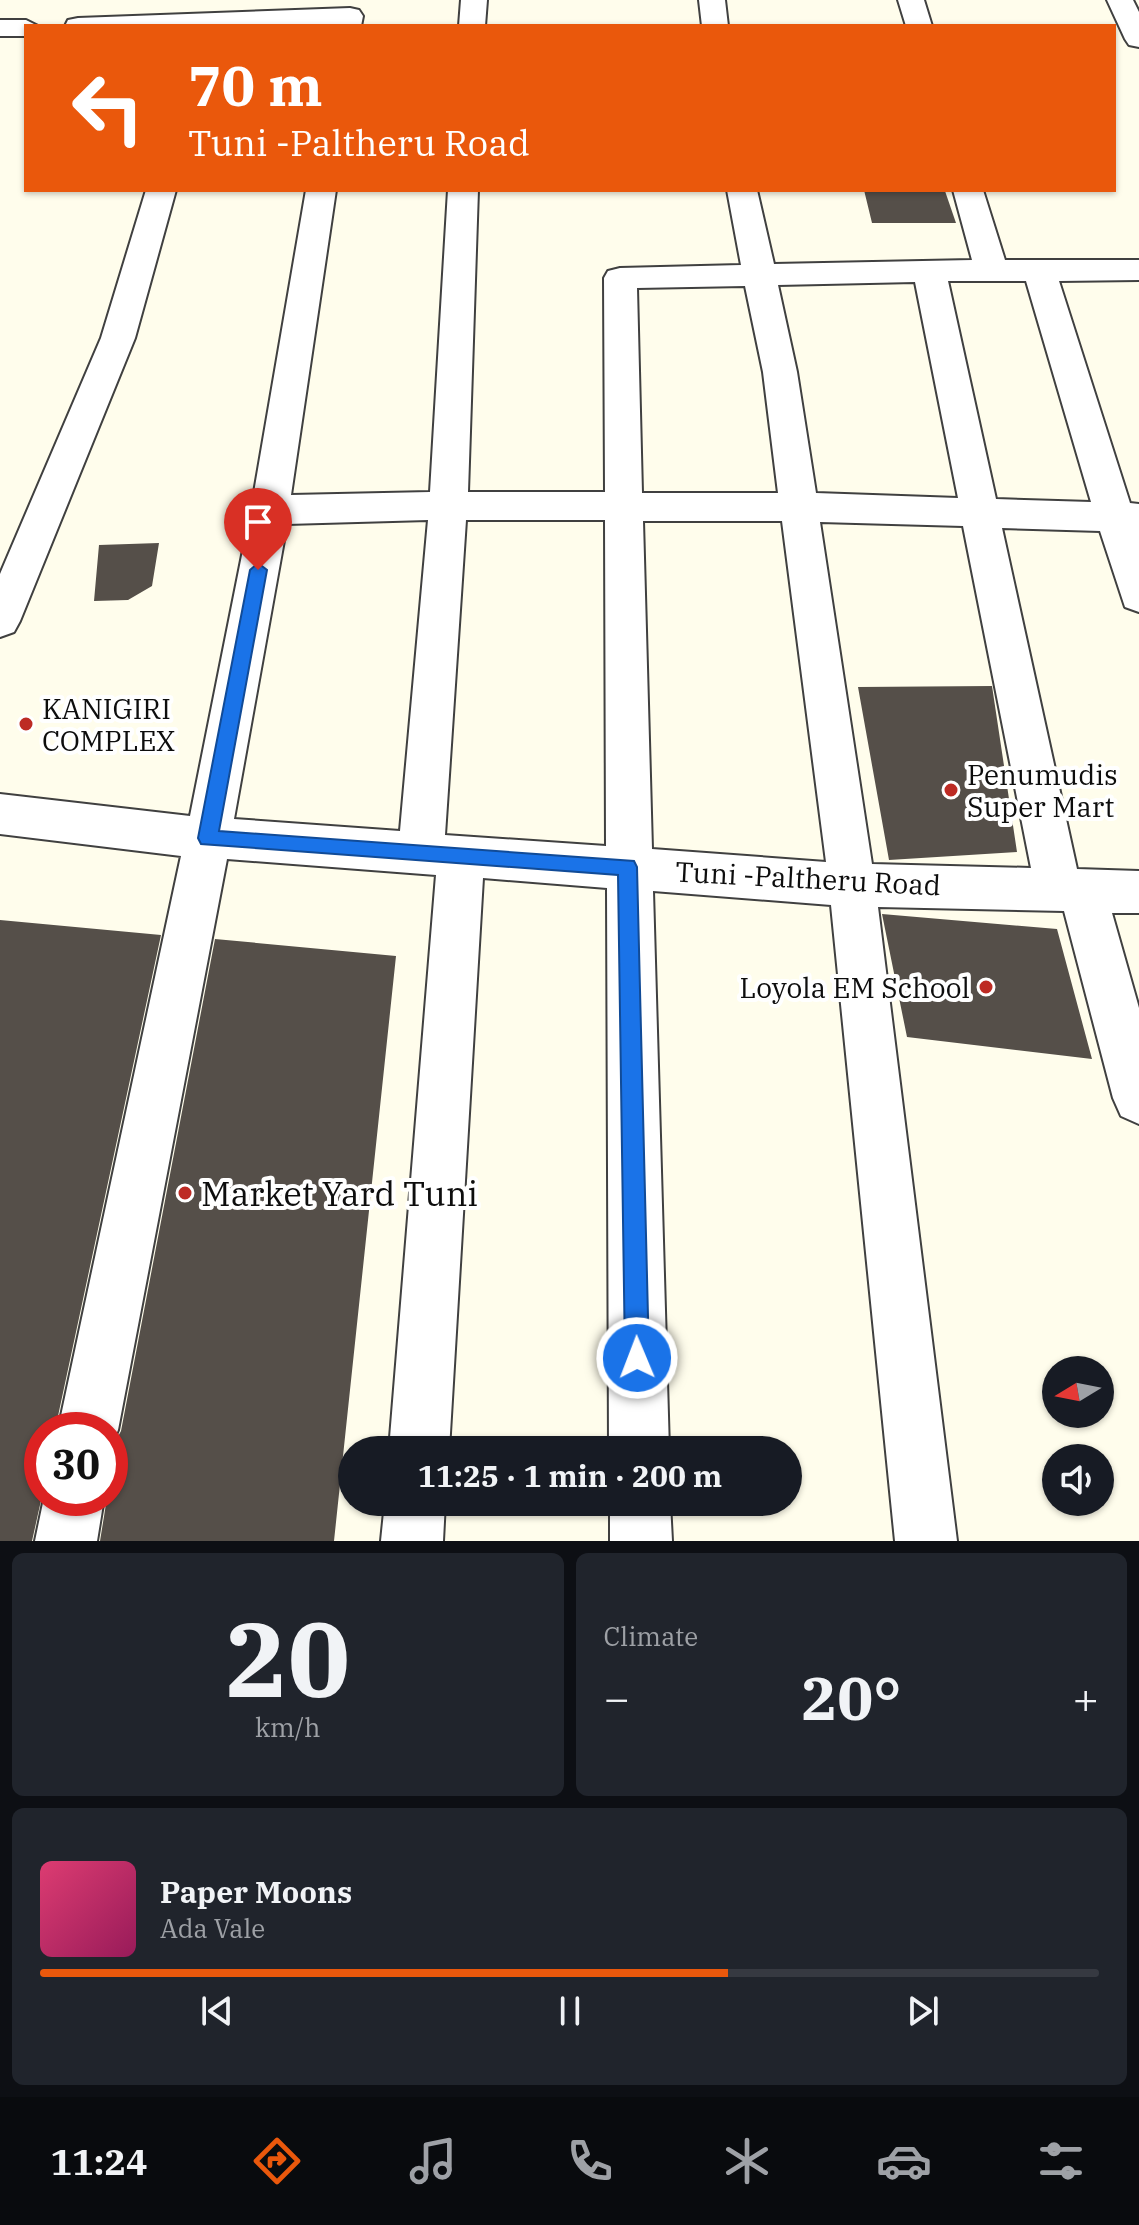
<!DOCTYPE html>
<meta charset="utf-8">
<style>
body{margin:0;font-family:"IBM Plex Serif",serif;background:#20242c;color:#f1f3f6;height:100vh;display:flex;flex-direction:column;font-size:30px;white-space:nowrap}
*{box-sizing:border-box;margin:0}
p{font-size:26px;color:#9ea1a6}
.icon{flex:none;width:44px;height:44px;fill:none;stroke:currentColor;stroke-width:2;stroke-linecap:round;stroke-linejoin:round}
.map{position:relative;height:1541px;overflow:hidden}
.details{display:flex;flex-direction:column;gap:12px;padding:12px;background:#0d0f14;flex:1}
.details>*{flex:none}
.banner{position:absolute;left:24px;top:24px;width:1092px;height:168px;border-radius:0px;box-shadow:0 2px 6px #0004;background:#ea580c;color:#fff;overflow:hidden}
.needle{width:52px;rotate:260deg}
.controls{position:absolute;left:1042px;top:1356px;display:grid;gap:16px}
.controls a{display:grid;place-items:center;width:72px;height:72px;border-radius:50%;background:#171b24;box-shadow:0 2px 6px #0004;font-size:40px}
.speed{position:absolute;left:24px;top:1412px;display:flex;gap:16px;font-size:40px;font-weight:700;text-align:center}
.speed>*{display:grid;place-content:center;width:104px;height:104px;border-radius:50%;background:#171b24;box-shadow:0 2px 6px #0004;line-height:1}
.speed .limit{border:12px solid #d22;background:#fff;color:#111}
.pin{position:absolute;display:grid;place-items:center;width:68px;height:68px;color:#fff;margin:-82px -34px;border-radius:50% 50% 50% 0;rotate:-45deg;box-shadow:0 0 8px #0007}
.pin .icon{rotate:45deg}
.me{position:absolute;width:88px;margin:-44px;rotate:359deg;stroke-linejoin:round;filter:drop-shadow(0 0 6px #0008)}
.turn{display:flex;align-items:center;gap:28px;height:168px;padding:0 32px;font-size:36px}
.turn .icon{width:104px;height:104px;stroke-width:2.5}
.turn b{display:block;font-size:56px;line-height:68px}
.big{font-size:60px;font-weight:700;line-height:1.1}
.details .tile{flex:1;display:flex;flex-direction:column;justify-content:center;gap:12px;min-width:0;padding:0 28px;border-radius:12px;background:#20242c}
.details .dial{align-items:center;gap:0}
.dial b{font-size:104px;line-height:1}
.song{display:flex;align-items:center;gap:24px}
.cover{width:96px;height:96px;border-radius:12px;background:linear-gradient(135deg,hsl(340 70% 55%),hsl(330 70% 35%))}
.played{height:8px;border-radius:4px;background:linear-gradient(90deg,#ea580c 65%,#363941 65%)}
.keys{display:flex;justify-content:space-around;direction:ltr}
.heat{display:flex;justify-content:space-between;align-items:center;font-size:44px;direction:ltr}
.details .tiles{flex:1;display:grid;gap:12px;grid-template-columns:1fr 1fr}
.tile:last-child{grid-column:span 2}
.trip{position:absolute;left:338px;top:1436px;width:464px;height:80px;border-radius:40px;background:#171b24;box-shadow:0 2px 6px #0004;font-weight:700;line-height:80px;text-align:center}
.menu{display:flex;height:128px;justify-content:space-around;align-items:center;background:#090b0e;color:#9ea1a6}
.menu .icon{width:56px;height:56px}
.menu .on{color:#ea580c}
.menu b{font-size:36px;color:#f1f3f6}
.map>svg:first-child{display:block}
.building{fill:#554f49}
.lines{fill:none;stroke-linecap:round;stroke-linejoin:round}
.minor-casing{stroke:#404040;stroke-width:4}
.minor{fill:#fff;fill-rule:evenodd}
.route{fill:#1a73e8;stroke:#114b97;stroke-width:2}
.poi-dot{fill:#bd2b24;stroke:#fff;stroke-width:3}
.labels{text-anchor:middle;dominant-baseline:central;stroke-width:8;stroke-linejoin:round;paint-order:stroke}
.poi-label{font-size:28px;fill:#0d0d0d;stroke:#fff;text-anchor:start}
.street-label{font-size:28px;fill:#0d0d0d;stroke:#fff}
.near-poi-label{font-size:34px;fill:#0d0d0d;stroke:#fff;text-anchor:start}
</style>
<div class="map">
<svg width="1139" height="1541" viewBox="0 0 1139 1541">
<rect width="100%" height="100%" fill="#fffdec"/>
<path class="building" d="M864 190 945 191 956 223H872Z
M159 543 152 586 128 600 94 601 99 545Z
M992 686 1017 852 889 860 858 687Z
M882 914 1057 929 1092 1059 907 1037Z
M0 920 161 935 55 1430H42V1496L32 1541H0Z
M215 939 396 956 334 1541H100L107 1498H110V1451L121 1431Z"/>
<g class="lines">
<g class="minor-casing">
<path id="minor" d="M461 0H487L485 26H459Z
M699 0H725L728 26H702Z
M898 0H924L932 26H906Z
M1107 0H1133L1139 12V47L1129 45 1125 39Z
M350 8 359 10 363 16 361 26H65L68 20 78 18Z
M0 20H26L38 26H26V36H0Z
M146 190H176L135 338 20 621 14 632 0 637V574L101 338Z
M306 190H336L291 495 430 492 448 190H478L468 492H605L604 278 608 271 620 268 741 265 727 190H757L774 264 972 260 953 190H983L1005 260H1139V280L1059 281 1130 503 1139 504V612L1125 607 1100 531 1002 528 1077 869 1139 871V913H1112L1139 1008V1124L1121 1116 1113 1098 1064 911 878 907 957 1541H895L831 905 653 891 669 1450H609L607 888 483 878 449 1450H389L436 875 227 859 118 1430 110 1448V1430H58L181 856 0 834V794L190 816 251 510ZM948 281H1026L1091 502 996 499ZM915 282 958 498 816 493 797 372 778 285ZM745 286 763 372 778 493H642L637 288ZM428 520 400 831 234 819 287 524ZM466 520H605L606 846 445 835ZM643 521H782L826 862 652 849ZM820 522 963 526 1031 868 872 864Z
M44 1498H104L97 1541H35Z
M385 1502H445L443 1541H381Z
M610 1502H670L672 1541H610Z"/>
</g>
<use href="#minor" class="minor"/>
</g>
<path class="route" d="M258 563 267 570 219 831 634 861 637 867 649 1358 646 1366 637 1370 629 1366 625 1358 618 875 201 844 198 838 250 570Z"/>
<g class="poi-dot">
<circle cx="26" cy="724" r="8"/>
<circle cx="951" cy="790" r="8"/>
<circle cx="986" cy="987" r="8"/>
<circle cx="185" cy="1193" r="8"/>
</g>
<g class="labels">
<g class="poi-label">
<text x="42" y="708">KANIGIRI<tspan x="42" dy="32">COMPLEX</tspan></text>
<text x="967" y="774">Penumudis<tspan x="967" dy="32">Super Mart</tspan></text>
<text x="970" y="987" text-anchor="end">Loyola EM School</text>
</g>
<g class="street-label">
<text transform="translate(808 878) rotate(3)">Tuni -Paltheru Road</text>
</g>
<g class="near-poi-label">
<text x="201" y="1193">Market Yard Tuni</text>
</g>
</g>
</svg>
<div class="controls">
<a><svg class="needle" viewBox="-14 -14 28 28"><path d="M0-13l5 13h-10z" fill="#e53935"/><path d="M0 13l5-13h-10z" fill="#9ea1a6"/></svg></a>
<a><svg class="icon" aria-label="sound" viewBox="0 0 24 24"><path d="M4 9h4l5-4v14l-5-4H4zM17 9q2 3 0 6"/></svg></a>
</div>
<div class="speed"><div class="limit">30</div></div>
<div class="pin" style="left:258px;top:570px;background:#d93025"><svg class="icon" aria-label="arrive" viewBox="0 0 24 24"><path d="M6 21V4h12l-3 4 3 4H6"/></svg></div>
<svg class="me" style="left:637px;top:1358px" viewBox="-20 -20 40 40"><circle r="17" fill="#1a73e8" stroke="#fff" stroke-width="3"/><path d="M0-11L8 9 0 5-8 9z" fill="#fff"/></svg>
<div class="trip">11:25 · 1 min · 200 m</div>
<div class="banner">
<div class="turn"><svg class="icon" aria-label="left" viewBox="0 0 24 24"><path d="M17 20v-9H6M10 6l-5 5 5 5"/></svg><div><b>70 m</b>Tuni -Paltheru Road</div></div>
</div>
</div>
<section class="details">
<div class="tiles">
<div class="tile dial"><b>20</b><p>km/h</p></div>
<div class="tile"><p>Climate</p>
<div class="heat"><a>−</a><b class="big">20°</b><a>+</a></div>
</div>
<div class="tile">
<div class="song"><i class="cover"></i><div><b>Paper Moons</b><p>Ada Vale</p></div></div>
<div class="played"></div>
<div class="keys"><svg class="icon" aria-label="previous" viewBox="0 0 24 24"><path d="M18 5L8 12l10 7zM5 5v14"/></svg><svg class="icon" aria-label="pause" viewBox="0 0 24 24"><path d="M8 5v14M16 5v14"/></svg><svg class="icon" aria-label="next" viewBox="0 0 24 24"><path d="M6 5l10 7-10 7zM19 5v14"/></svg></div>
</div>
</div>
</section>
<nav class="menu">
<b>11:24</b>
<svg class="icon on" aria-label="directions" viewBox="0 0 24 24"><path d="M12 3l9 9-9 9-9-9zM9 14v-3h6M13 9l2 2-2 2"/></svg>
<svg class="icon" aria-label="music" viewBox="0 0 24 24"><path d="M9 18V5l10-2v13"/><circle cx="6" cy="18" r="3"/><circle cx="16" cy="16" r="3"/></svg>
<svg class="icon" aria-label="phone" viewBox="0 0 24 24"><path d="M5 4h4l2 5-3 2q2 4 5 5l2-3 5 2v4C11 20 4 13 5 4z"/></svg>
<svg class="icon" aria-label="climate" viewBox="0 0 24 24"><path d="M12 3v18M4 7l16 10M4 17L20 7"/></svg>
<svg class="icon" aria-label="car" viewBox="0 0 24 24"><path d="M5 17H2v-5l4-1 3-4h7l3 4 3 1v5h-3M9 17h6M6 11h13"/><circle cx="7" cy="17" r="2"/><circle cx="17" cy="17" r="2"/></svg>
<svg class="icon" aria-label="filters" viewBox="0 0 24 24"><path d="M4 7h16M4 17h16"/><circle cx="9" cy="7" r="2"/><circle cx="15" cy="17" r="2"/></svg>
</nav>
